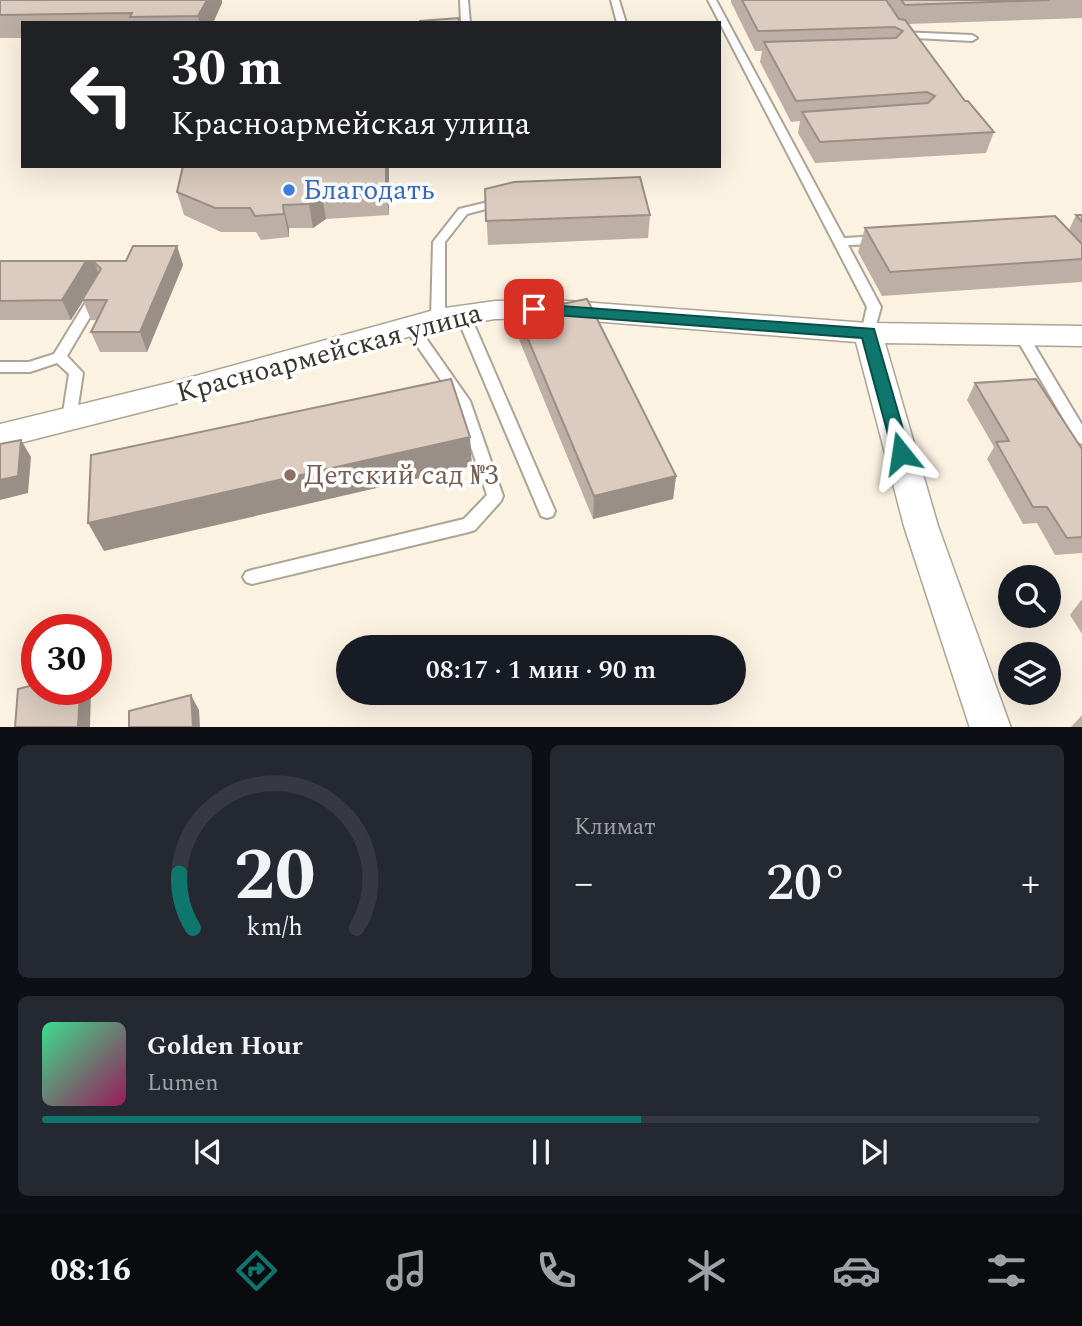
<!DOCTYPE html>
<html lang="ru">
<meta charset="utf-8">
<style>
body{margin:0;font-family:Spectral,serif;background:#242831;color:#f1f3f6;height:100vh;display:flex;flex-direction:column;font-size:26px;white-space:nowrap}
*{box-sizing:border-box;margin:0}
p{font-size:23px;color:#9ea1a6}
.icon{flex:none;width:38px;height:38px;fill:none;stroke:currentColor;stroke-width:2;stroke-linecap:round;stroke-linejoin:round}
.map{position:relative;height:727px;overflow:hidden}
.side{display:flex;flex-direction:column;gap:18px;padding:18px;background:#0d0f14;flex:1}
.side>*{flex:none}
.top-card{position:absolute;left:21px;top:21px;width:700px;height:147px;border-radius:0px;box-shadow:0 7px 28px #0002;background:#202124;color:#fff;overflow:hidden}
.buttons{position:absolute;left:998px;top:565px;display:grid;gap:14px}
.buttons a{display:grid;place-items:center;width:63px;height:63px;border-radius:50%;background:#171b24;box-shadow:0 7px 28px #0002;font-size:35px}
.speed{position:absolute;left:21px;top:614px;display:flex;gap:14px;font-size:35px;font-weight:700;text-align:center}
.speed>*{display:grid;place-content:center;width:91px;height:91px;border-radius:50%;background:#171b24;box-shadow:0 7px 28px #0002;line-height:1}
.speed .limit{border:10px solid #d22;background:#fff;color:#111}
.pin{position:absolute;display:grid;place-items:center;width:60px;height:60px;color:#fff;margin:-30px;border-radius:14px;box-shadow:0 4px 10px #0006}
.me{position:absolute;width:77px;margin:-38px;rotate:345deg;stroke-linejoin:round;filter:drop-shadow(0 0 5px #0008)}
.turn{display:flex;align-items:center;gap:24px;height:147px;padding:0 35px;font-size:32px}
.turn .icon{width:91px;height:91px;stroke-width:2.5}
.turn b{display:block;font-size:49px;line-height:60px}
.big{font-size:52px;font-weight:600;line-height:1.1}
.side .widget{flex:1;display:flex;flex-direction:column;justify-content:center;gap:10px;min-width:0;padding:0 24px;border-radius:10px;background:#242831}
.side .dial{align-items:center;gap:0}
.dial svg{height:182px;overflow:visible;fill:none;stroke:#363941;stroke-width:7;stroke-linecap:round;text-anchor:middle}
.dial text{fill:#f1f3f6;stroke:none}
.song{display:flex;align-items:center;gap:21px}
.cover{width:84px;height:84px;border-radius:10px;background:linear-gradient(135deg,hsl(150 70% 55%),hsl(330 70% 35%))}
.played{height:7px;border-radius:4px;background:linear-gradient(90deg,#0f766e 60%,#363941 60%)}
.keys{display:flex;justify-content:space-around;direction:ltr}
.heat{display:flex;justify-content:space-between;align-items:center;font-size:38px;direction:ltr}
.side .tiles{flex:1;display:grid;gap:18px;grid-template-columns:1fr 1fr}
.widget:last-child{grid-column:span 2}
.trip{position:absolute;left:336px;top:635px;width:410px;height:70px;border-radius:35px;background:#171b24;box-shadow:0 7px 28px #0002;font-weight:600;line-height:70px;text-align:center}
.menu{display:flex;height:112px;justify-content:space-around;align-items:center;background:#090b0e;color:#9ea1a6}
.menu .icon{width:49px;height:49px}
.menu .current{color:#0f766e}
.menu b{font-size:32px;color:#f1f3f6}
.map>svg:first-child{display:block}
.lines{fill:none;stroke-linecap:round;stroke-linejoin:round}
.service-casing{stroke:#ada495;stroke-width:4}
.minor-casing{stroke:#ada495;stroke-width:3}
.service{fill:#fff;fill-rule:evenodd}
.minor{fill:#fff;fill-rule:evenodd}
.wall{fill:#bdafa5}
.shaded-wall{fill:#9a8f86}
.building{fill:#dcccc0;stroke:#9a8f86;stroke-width:2}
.route{fill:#0f766e;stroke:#0a4d48;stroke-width:2}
.shop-dot{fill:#3f7fe0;stroke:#fff;stroke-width:2.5}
.education-dot{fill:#8d6e63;stroke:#fff;stroke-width:2.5}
.labels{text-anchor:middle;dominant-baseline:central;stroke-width:7;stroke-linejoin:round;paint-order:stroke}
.shop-label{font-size:28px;fill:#366cbe;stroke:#fff;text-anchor:start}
.street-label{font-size:28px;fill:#37332d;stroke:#fff}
.education-label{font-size:28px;fill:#785e54;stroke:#fff;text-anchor:start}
</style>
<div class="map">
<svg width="1082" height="728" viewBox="0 0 1082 728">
<rect width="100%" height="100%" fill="#fcf2e2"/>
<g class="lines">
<g class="service-casing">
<path id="service" d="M460 0H468L470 23H461Z
M611 0H619L626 23H617Z
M708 0H716L844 238 880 236 886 240 880 244 848 245 881 307 873 336 868 338 861 333 867 307Z
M900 32 972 35 977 38 972 41 897 37V33Z
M501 199 507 202 505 204 467 214 445 242V319L438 323 433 322 431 319 433 242 459 209Z
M97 291 103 295 67 356 83 373 76 419 74 423H64L62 419 69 374 57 363 30 372H0V362H29L54 354 92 292Z
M463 311 470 315 555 511 553 516 547 518 541 516 539 511 456 315Z
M411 322 416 324 470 401 503 496 501 501 475 530 469 532 252 584 246 582 243 577 246 572 252 570 464 519 487 495 456 402 404 327Z
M1022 331 1027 333 1082 425V444L1077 442 1015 336Z"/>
</g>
<g class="minor-casing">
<path id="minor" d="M554 300 868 323 1082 326V346L885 343 938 526 1011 728H970L904 526 856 342 554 318 495 319 439 328 181 402 0 448V424L181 380 438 309 495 301Z"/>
</g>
<use href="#service" class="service"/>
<use href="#minor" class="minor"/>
</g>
<path class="wall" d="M0 0 222 3 213 23H23V38H0Z
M731 0H1082V18L908 24 965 101 994 132 986 153 815 163 798 133 800 121 791 122 760 62 762 51H755L731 2Z
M389 166V215L326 219 313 228H289V237L261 240 256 232H221L184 215 177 192Z
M485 189 650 215 648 238 488 245Z
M1076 215H1082V282L882 296 858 252 865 228 1069 230Z
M177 246 183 265 147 352H100L91 332 98 320H91L83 301 71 320H0V261H126Z
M517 313 676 476 673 499 593 519 518 337Z
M975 383 1082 449V553L1055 555 1037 523 1023 524 987 459 994 447 967 400Z
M1082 599V634L1070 615Z
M1082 715V727H1071Z"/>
<path class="shaded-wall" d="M207 0H222V3L213 23H200L198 16Z
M386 166H389V215L386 191Z
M322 196 326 219 313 228 309 204Z
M283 205 289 228V237L284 214Z
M177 246 183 265 147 352 140 332Z
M94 262 102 281 94 283 71 320 62 300 85 263Z
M470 437 472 466 104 551 88 523Z
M21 440 31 457 28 493 0 500V480Z
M676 476 673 499 593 519 594 496Z
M80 690H91L90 727H78Z
M191 695 199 710 200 727H193Z"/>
<path class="building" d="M0 0H207L198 16 130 17 132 13 0 15Z
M742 0H886L899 19 905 20 965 101H968L994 132 820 142 802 112 928 103 935 96 927 92 796 101 764 42 896 38 903 31 895 27 758 31Z
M901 0H1050L905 5Z
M459 18V23H420V21Z
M183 166H386V191L322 196 309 204 283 205 284 214 255 216 250 208H215L177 192Z
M640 177 650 215 486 221 485 189 514 182Z
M1076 215H1082V222Z
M1055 216 1082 244V259L890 272 865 228Z
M133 246H177L140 332H91L107 300H82L101 269 94 262 85 263 62 300 0 301V261H126Z
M587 299 676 476 594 496 517 313Z
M451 379 470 437 88 523 91 455Z
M1036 379 1082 449V537L1067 538 1047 507H1033L996 442 1009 441 975 383Z
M21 440 18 476 0 480V444Z
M37 684V690H80L78 727H15L18 689Z
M191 695 193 727H129V711Z"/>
<path class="route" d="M534 304 874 329 910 453 907 458H895L893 453 862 338 529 313 527 309Z"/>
<circle class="shop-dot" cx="289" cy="190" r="7"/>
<circle class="education-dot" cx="290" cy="475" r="7"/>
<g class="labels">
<g class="shop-label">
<text x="303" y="190">Благодать</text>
</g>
<g class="street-label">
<text transform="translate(329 353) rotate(-15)">Красноармейская улица</text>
</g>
<g class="education-label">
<text x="304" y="475">Детский сад №3</text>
</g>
</g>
</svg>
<div class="buttons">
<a><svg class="icon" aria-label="search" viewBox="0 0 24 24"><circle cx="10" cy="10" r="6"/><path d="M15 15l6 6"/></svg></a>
<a><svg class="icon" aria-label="layers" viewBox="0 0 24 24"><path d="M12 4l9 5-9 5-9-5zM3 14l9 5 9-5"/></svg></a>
</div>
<div class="speed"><div class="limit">30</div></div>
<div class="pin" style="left:534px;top:309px;background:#d93025"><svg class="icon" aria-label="arrive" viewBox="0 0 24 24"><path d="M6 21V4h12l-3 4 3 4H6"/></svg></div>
<svg class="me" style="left:901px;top:453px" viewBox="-20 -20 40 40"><path d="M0-17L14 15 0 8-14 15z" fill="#0f766e" stroke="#fff" stroke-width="4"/></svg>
<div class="trip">08:17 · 1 мин · 90 m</div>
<div class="top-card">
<div class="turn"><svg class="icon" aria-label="left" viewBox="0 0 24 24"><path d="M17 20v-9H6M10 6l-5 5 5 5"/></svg><div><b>30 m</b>Красноармейская улица</div></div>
</div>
</div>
<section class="side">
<div class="tiles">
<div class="widget dial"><svg viewBox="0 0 100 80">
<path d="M14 69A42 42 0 1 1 86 69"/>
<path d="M14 69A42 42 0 0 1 8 45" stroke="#0f766e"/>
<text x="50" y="56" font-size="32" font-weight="700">20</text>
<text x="50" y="72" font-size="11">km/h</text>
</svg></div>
<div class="widget"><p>Климат</p>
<div class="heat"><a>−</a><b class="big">20°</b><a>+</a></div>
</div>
<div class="widget">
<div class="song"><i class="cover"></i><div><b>Golden Hour</b><p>Lumen</p></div></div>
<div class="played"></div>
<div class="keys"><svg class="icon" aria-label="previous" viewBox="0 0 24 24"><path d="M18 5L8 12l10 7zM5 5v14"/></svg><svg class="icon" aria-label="pause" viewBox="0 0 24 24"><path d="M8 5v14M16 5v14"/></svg><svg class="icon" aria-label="next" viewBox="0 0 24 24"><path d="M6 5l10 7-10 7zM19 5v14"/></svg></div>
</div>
</div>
</section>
<nav class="menu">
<b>08:16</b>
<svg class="icon current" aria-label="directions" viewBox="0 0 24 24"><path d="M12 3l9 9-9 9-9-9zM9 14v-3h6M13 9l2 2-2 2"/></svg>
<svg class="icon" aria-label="music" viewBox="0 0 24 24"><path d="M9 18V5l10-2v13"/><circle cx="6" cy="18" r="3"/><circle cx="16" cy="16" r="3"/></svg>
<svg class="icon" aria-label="phone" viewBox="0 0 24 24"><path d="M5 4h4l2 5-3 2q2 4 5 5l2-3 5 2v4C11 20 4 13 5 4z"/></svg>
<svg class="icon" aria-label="climate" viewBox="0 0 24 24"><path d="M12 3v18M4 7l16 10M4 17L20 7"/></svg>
<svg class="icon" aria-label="car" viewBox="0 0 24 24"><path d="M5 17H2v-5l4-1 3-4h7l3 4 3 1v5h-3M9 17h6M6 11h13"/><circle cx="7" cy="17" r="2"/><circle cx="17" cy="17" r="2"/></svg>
<svg class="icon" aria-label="filters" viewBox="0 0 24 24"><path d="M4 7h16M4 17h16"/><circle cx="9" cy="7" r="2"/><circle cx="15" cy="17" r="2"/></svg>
</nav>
